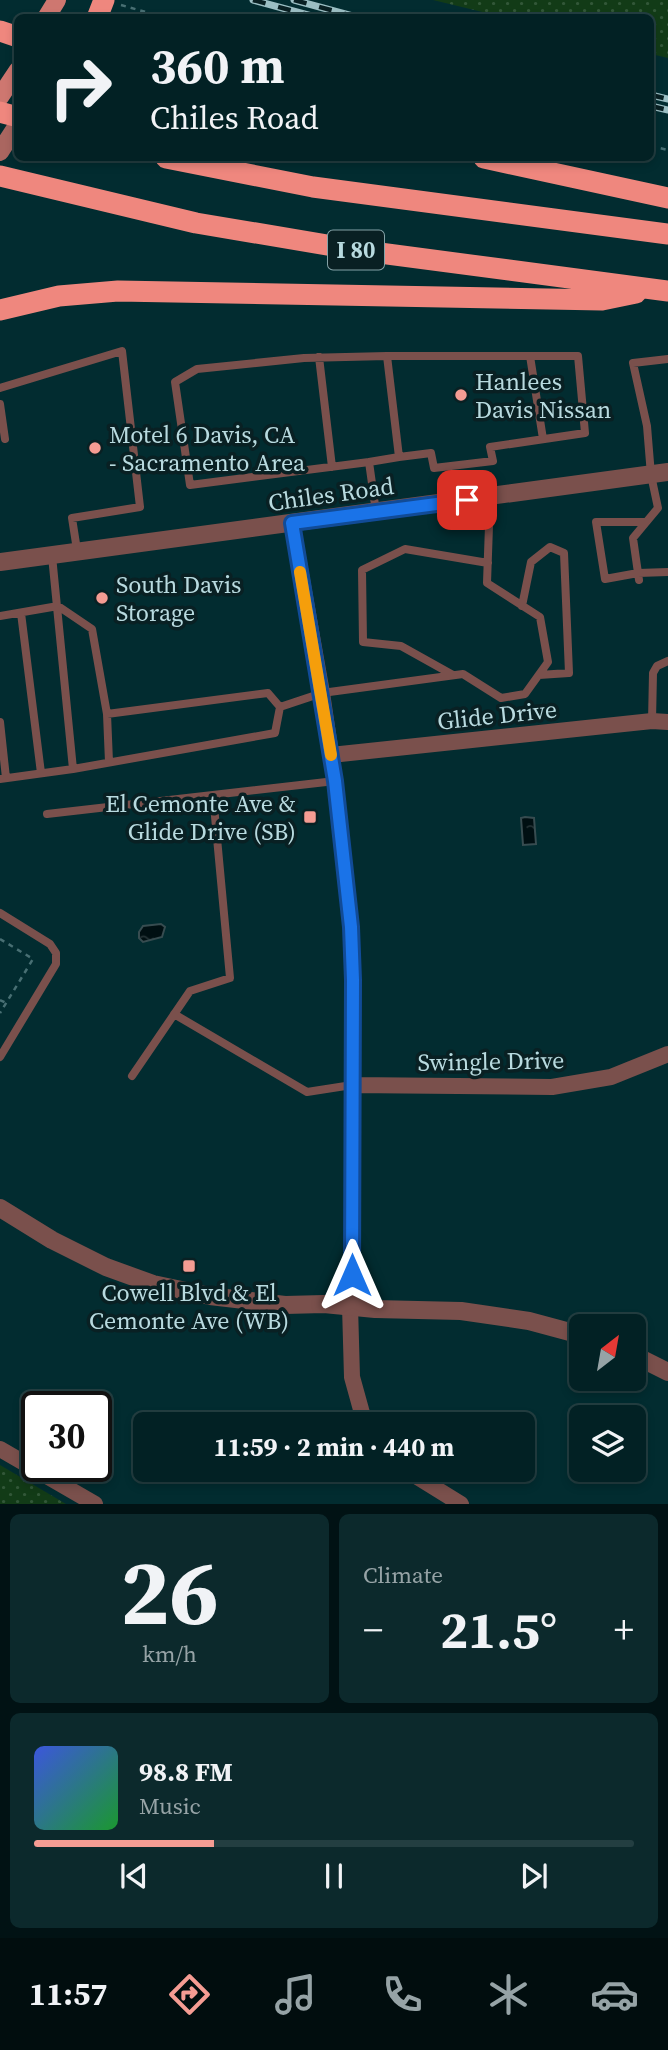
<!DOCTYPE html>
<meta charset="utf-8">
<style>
body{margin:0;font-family:"Source Serif 4",serif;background:#0c292c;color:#f1f3f6;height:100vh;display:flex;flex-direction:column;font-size:26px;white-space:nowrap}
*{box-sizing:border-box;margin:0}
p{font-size:23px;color:#96a3a6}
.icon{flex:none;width:38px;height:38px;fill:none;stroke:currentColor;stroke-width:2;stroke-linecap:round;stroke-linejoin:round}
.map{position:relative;height:1504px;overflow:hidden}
.panel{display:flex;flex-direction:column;gap:10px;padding:10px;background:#011214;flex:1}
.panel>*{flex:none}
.banner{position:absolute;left:14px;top:14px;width:640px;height:147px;border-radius:10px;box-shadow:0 4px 10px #0003,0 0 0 2px #233e41;background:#022124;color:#f1f3f6;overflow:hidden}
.needle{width:46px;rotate:31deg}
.tools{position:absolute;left:569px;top:1314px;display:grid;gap:14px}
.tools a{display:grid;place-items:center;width:77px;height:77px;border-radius:10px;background:#022124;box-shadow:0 4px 10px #0003,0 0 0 2px #233e41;font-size:35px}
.speed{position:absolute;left:21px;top:1391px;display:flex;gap:14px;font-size:35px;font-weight:700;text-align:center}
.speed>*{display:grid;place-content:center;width:91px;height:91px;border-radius:50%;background:#022124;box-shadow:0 4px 10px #0003,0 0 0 2px #233e41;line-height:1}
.speed .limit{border:4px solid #111;border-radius:10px;background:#fff;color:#111}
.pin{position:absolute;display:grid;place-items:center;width:60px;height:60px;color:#fff;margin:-30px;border-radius:14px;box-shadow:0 4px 10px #0006}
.me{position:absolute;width:77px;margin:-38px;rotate:0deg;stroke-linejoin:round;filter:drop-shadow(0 0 5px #0008)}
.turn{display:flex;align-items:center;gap:24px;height:147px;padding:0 21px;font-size:32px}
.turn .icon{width:91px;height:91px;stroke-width:2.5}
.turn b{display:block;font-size:49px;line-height:60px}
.big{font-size:52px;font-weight:700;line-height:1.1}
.panel .tile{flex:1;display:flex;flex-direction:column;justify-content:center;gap:10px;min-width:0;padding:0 24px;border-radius:10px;background:#0c292c}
.panel .dial{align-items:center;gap:0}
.dial b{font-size:91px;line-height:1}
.song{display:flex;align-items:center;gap:21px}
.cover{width:84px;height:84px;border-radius:10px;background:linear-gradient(135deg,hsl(230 70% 55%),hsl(130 70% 35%))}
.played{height:7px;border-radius:4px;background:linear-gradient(90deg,#f59c93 30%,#233e41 30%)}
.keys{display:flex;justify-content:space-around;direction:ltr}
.heat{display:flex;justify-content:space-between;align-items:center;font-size:38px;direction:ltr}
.panel .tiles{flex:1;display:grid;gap:10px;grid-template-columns:1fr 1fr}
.tile:last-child{grid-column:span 2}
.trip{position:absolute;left:133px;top:1412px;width:402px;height:70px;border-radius:10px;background:#022124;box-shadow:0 4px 10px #0003,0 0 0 2px #233e41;font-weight:700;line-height:70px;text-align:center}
.menu{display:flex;height:112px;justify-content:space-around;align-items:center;background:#010d0e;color:#96a3a6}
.menu .icon{width:49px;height:49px}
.menu .current{color:#f59c93}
.menu b{font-size:32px;color:#f1f3f6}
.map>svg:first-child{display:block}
.grass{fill:url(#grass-dots)}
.water{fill:url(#water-ripples);stroke:#374c50;stroke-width:2}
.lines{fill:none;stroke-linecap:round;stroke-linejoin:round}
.path{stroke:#486f73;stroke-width:2.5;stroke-dasharray:5 5;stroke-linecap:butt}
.service{stroke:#7a504c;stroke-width:8}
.minor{stroke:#7a504c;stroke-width:16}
.tertiary{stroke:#7a504c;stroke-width:18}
.secondary{stroke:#aa6660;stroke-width:18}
.primary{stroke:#ce7770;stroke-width:18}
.motorway{stroke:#ef877e;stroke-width:21}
.rail-casing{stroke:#9bbec3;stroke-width:7}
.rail{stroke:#092023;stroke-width:4.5;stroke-dasharray:13;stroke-linecap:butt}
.motorway-bridge{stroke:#ef877e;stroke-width:21}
.route-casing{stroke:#114b97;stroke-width:18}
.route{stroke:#1a73e8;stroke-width:12}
.slow{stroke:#f59e0b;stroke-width:12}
.poi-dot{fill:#f59c93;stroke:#092023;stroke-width:2.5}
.labels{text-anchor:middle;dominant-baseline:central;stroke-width:7;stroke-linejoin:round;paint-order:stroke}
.shield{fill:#092023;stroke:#84a2a7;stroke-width:2}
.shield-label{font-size:23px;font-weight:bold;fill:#b8dadf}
.poi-label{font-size:24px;fill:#b8dadf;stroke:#092023;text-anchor:start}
.street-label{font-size:24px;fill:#b8dadf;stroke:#092023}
</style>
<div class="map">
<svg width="668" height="1504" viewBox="0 0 668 1504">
<defs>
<pattern id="grass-dots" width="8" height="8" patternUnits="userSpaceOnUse" patternTransform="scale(1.75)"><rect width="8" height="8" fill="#123b17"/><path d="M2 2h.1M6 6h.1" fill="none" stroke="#325738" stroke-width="1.8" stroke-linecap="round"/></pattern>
<pattern id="water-ripples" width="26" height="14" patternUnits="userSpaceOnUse" patternTransform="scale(1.75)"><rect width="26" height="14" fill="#000f12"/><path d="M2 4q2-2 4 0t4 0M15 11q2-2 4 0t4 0" fill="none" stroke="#233134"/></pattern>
</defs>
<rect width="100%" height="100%" fill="#022c30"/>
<path class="grass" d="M433 0H668V58L651 54V18L503 17Z
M0 1465 66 1504H0Z"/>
<path class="water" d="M525 817 534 818 536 844 523 845 521 818Z
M161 924 165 927 162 937 143 942 139 938V932L143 926Z"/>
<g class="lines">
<path class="path" d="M121 5 167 18
M651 146 668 150
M0 939 33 959 0 1013
M0 1000 6 1003"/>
<path class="service" d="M530 356 543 439
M319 357 332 467
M0 388 122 351 140 507 72 518 77 550
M0 404 5 439
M369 462 399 457
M376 512 369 462 190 485 175 382 197 369 304 358 387 356 399 457 431 453 434 468 493 461 490 447 585 433 578 356H387
M646 522H596L605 579 638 573 668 572
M52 556 73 769 275 733 280 707 322 693 463 674 501 698 525 694 548 662 540 617 487 583 490 497
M639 580 633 538 658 508 651 475 647 426 633 363 668 359
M522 606 531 562 550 547 564 553 569 673 539 675
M21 613 41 773
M0 616 58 606 92 629 107 714
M453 675 401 646 363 642 362 570 405 549 488 563
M652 721 653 673 657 666 668 661
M0 722 6 778
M109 762 107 714 268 693 280 707
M0 779 73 769
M47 814 335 781
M0 913 50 944 56 953V964L0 1057
M174 1014 307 1092 352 1085
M132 1076 190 991 230 978 213 795"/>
<path class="minor" d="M292 523 322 693 335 781 351 927 353 980V1275L350 1306 352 1377 365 1424
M331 755 652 721 668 722
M352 1085 552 1087 611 1077 668 1054
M0 1449 95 1504
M406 1470 461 1504"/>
<path class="tertiary" d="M0 562 668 472
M0 1208 52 1240 106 1267 153 1284 210 1296 285 1305 324 1304 375 1309 461 1311 529 1321 581 1335
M634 1355 668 1372"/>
<path class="secondary" d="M0 152 18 124"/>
<path class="primary" d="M46 18 57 0
M0 97 18 70"/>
<path class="motorway" d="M0 31 18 37
M0 112 18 117
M166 158 313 187 668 234
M484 158 668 198
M0 176 196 223 357 250 668 291
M0 310 59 296 118 291 602 300 636 293"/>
<g class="rail-casing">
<path id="rail" d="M253 0 319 18
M294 0 360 18
M651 95 668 99
M651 106 668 110"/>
</g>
<use href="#rail" class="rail"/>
<path class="motorway-bridge" d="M97 18 104 0"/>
</g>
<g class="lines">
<g class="route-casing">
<path id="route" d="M352 1275 353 980 351 927 335 781 292 523 467 500"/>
</g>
<use href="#route" class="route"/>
<path class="slow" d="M300 572 331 755"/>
</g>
<g class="poi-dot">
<circle cx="461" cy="395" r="7"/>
<circle cx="95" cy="448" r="7"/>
<circle cx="102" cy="598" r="7"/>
<rect x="303" y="810" width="14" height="14" rx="3.5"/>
<rect x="182" y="1259" width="14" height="14" rx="3.5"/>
</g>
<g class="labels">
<rect class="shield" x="328" y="230.5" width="56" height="39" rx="5"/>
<g class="shield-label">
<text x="356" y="250">I 80</text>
</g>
<g class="poi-label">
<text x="475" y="381">Hanlees<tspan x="475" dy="28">Davis Nissan</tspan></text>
<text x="109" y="434">Motel 6 Davis, CA<tspan x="109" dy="28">- Sacramento Area</tspan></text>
<text x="116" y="584">South Davis<tspan x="116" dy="28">Storage</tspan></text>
<text x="296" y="803" text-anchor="end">El Cemonte Ave &amp;<tspan x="296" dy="28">Glide Drive (SB)</tspan></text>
<text x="189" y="1292" text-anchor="middle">Cowell Blvd &amp; El<tspan x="189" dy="28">Cemonte Ave (WB)</tspan></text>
</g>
<g class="street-label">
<text transform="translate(331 494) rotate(-8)">Chiles Road</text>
<text transform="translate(497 715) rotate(-6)">Glide Drive</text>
<text transform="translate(491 1061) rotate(-1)">Swingle Drive</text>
</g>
</g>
</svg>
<div class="tools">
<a><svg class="needle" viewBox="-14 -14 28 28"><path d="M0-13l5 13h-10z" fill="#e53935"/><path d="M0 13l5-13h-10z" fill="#96a3a6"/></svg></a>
<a><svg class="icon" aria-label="layers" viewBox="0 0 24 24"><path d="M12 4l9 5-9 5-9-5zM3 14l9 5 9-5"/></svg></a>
</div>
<div class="speed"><div class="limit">30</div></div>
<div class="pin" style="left:467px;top:500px;background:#d93025"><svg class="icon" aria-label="arrive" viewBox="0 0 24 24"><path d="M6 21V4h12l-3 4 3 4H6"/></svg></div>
<svg class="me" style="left:352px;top:1275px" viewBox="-20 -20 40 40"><path d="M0-17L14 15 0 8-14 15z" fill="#1a73e8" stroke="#fff" stroke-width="4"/></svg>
<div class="trip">11:59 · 2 min · 440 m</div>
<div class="banner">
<div class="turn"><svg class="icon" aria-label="right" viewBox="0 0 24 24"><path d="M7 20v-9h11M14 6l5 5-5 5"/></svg><div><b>360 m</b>Chiles Road</div></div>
</div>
</div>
<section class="panel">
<div class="tiles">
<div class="tile dial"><b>26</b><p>km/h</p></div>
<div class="tile"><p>Climate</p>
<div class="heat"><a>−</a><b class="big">21.5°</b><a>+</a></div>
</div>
<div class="tile">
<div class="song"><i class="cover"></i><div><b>98.8 FM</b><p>Music</p></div></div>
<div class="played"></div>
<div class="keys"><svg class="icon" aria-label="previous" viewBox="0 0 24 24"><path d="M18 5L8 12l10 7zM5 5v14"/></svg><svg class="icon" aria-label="pause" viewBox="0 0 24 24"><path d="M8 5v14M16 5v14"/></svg><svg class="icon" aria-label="next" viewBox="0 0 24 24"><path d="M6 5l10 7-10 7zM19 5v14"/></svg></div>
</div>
</div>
</section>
<nav class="menu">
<b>11:57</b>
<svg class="icon current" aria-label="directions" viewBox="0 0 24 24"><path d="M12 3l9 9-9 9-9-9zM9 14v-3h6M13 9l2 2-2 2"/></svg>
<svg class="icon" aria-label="music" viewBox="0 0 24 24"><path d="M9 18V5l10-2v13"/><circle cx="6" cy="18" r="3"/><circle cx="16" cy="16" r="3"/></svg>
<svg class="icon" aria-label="phone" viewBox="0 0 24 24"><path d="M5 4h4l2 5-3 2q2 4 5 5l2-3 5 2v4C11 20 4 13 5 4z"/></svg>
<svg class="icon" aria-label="climate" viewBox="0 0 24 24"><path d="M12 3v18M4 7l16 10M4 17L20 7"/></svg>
<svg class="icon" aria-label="car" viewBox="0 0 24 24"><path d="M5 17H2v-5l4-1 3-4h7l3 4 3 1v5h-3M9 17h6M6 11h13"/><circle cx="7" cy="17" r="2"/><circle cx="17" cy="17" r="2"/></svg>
</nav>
